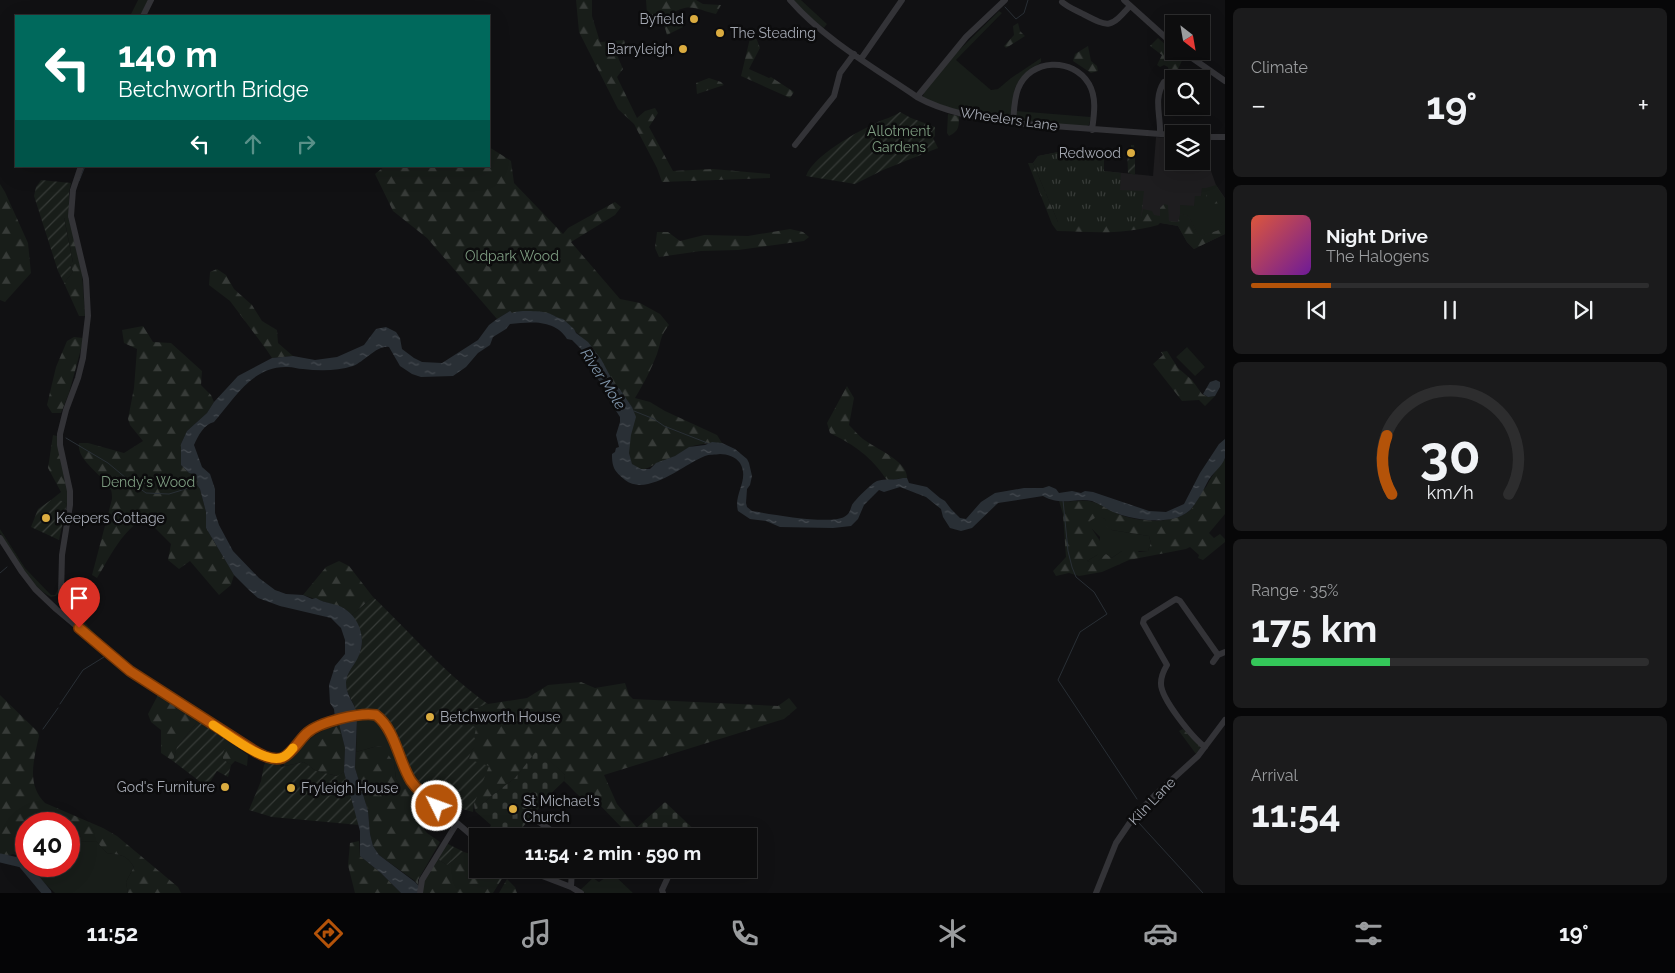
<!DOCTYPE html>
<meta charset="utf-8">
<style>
body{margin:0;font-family:Raleway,sans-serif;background:#1b1b1c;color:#f1f3f6;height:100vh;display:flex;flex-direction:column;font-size:19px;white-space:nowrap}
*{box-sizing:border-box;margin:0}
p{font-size:16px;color:#9a9c9e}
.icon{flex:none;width:28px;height:28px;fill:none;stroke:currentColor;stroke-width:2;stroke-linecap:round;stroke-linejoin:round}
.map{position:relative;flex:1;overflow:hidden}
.details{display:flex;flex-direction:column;gap:8px;padding:8px;background:#070708;width:450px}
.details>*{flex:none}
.top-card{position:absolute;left:15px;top:15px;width:475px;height:152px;border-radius:0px;box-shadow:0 5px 20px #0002,0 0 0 1px #2d2d2e;background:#00695c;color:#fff;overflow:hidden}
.needle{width:32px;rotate:149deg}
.fabs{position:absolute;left:1165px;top:15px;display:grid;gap:10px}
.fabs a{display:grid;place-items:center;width:45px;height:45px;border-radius:0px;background:#0d0d0e;box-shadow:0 5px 20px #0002,0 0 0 1px #2d2d2e;font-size:25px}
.speed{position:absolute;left:15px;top:812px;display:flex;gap:10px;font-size:25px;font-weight:700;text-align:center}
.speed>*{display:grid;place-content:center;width:65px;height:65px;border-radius:50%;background:#0d0d0e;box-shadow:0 5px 20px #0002,0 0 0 1px #2d2d2e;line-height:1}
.speed .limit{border:8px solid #d22;background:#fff;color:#111}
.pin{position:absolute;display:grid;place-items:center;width:42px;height:42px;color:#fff;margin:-51px -21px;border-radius:50% 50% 50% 0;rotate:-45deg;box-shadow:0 0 5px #0007}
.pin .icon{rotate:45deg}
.me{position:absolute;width:55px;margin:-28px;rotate:312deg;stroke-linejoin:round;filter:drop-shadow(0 0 4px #0008)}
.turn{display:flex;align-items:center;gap:18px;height:105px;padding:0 20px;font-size:22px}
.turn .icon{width:65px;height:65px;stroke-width:2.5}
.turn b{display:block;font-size:35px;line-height:42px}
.lanes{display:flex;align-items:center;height:48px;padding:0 20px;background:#0003;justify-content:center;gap:25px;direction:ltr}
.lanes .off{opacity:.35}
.big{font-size:38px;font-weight:700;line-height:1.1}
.details .widget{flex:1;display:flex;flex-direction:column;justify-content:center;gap:8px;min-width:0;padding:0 18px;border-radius:8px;background:#1b1b1c}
.details .dial{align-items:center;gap:0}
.dial svg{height:130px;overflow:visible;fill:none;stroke:#2d2d2e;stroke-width:7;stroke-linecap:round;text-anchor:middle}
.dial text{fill:#f1f3f6;stroke:none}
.song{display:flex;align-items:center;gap:15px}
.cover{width:60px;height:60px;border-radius:8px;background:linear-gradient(135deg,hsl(10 70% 55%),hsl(280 70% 35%))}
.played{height:5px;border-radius:2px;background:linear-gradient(90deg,#b45309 20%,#2d2d2e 20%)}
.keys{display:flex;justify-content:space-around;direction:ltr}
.heat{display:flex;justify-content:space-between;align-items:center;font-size:28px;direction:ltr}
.charge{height:8px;border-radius:4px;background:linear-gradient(90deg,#34c759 35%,#2d2d2e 0)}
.trip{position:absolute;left:469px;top:828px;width:288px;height:50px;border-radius:0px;background:#0d0d0e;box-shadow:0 5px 20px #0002,0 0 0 1px #2d2d2e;font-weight:700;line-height:50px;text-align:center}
.tabs{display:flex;height:80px;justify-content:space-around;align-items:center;background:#050506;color:#9a9c9e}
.tabs .icon{width:35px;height:35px}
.tabs .active{color:#b45309}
.tabs b{font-size:22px;color:#f1f3f6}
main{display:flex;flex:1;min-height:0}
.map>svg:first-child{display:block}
.built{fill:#1e1d1f}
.grass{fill:#181d19}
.forest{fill:url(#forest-firs);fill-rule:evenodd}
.cemetery{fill:url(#cemetery-stones)}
.park{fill:url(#park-tufts)}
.garden{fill:url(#garden-furrows)}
.water{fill:url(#water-ripples)}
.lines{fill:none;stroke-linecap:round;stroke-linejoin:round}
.stream{stroke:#292f35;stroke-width:1}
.river{stroke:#292f35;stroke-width:9}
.minor{stroke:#333337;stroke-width:6}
.route-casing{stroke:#753606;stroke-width:12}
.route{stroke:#b45309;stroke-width:9}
.slow{stroke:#f59e0b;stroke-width:9}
.poi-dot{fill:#dbac40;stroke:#0c0c0d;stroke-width:2}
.labels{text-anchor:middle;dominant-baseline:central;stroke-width:5;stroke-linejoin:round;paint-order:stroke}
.poi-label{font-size:14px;fill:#a4a8b2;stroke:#0c0c0d;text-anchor:start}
.street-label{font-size:14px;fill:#a4a8b2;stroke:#0c0c0d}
.park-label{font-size:14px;fill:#7d9b80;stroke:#0c0c0d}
.water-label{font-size:15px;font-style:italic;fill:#7f94a9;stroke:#0c0c0d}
</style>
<main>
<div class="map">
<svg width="1225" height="893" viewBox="0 0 1225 893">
<defs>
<pattern id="forest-firs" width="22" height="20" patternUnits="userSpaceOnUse" patternTransform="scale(1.25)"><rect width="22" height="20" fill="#181d19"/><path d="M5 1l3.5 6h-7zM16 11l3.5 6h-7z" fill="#373b38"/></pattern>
<pattern id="cemetery-stones" width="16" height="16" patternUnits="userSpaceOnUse" patternTransform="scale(1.25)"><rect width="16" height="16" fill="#181d19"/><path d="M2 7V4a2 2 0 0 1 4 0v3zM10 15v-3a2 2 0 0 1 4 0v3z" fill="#373b38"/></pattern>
<pattern id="park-tufts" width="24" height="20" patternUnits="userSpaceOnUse" patternTransform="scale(1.25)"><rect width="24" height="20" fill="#181d19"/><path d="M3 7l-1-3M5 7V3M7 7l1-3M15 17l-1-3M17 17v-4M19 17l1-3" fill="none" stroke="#373b38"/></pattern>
<pattern id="garden-furrows" width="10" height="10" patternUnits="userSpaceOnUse" patternTransform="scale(1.25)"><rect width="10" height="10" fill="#181d19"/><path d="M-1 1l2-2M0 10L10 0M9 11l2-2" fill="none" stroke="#373b38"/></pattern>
<pattern id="water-ripples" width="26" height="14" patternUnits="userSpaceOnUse" patternTransform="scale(1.25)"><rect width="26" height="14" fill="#292f35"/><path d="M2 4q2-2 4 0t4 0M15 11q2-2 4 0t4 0" fill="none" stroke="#454a50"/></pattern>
</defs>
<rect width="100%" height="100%" fill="#111113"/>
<path class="built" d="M1156 137 1174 139V161H1201V141H1210L1211 171 1216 185 1225 198V234L1194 249 1187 242 1178 226 1150 221 1033 163 1038 156 1058 152 1104 154V171L1153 176Z"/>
<path class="grass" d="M138 0H148L140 16H130Z
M793 0H801L827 24 824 28 804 13Z
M999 11 1002 13 956 60 991 90 998 89 1011 78 1041 58V62C1033 70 1022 74 1017 84 1011 95 1016 110 1007 119L959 111 924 99 923 96 924 92 952 57Z
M1016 111 1091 117 1089 125 1085 127 1017 121 1016 119Z
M1202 188H1206V198L1221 203 1225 199V219L1219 230 1199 237 1188 216 1180 214V205L1194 206 1195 196H1201Z
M1187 347 1205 367 1195 376 1176 357Z
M1098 515 1105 519 1112 530 1149 536 1151 543 1148 551H1122L1112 558 1106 554 1095 564 1087 561 1097 555 1100 537 1090 527V521Z
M0 529 25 568 51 595H55L58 589V594L56 596 51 597C28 585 14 555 0 533Z
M66 591 68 603 104 644 103 645 71 617 66 610 64 592Z
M371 717C386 727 402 768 410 785H400L396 779 394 763 378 746 356 752 357 718Z
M428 792 454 807 452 812 426 794Z
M96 841 107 853C121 855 126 854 134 867L126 882 128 893H55L40 879 32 866H69V849L76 842Z
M612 873 633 893H585L580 890 593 878 599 882Z"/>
<path class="forest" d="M576 0H592V16L600 42 624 40 626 48 617 55 623 69 617 77 637 118 645 111 655 108 658 113 649 127 673 171 713 169 770 174V178L662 182 657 168 634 124 618 109 579 32Z
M646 0H696L703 4 721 5 716 14C698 10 690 2 673 13L675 19 682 22 683 27 667 35 663 21 647 14Z
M1018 23 1020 31 1025 36 1006 48 1004 46 1014 35 1013 26Z
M751 34 757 40 760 48 749 69 769 78 771 77 794 92 790 98 741 76Z
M1158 38 1168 47 1165 49 1175 56 1176 52 1183 58 1174 79H1171L1168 67 1164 65 1160 67 1157 65 1162 55 1150 46Z
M1088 46 1091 61 1097 66 1098 71 1091 73 1073 61 1075 54Z
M709 78 721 82 724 85 697 94 696 83Z
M948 114 959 116C959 127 959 131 949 136L947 133Z
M489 147 511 161 514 183 563 234 568 228 615 202 621 207 615 215 571 242 620 299 640 303 660 314 669 325C659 338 662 340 657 354 651 370 644 383 635 398L650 402 665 411 717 435 722 443C714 442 695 444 688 448 684 450 680 454 675 456 670 459 663 460 657 463 648 468 635 477 630 459 627 445 632 427 633 413L632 407 619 388 616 387C602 361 587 338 563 322 559 318 552 314 546 313 535 311 523 313 511 313L510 311 497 319 427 238 393 211 375 174 385 166H489Z
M1028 163H1033L1058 222 1141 218 1143 209 1152 211 1154 215 1160 216V208L1164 204 1168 205 1169 221 1178 222 1180 214 1188 216 1199 237 1219 230 1225 219V234L1194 249 1187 242 1178 226 1160 223 1158 225C1122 235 1093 232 1057 231L1052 224Z
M0 184 5 192 28 243 31 273 5 302 0 300Z
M1216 185 1225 199 1221 203 1212 204 1206 198V188Z
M64 217 69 218 82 273 85 316H79L64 283 73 272 70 264 73 262Z
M790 229 803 232 809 237 804 241 738 250 701 251 659 257 655 248 657 232H668L680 241 704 235 748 236Z
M217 269 226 275 234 289 252 305 262 321 277 330 278 343 293 356 272 358 266 349 230 301 209 285 210 272Z
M143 326 153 342 171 343 202 371 201 385 211 395 214 402 207 413 187 431 181 444V465L189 473 193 474 198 481 197 485 200 489 206 512V528L234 575 231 585 219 595 190 561 179 569 168 560 171 544 145 518C122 530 110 557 97 578L92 575 112 499C112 496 112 493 111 490 104 475 76 461 79 443H88L124 453 143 441 130 425 128 419 134 388 137 349 124 343 122 330Z
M74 337 83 338 82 345 69 393 61 413H52L47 405 56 367 67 341Z
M1167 351 1178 368 1192 380 1202 394 1208 397 1215 396 1205 406 1199 400 1182 401 1153 364 1163 355 1161 352Z
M847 386 854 398 849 425C853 429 858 435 863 439 876 449 908 461 907 478L887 480C870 456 856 446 830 433L827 423Z
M53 435 57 436 68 493 67 504 60 500H51L61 492 48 468Z
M1225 459V514L1209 533 1214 538 1220 534 1225 539V542L1203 560 1198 558 1199 555 1190 547 1186 549 1129 560 1102 572 1079 576 1069 573 1056 576 1053 571 1066 557 1063 514 1059 501C1069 503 1079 499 1089 501 1099 503 1106 508 1114 512 1133 522 1170 525 1188 512 1194 508 1197 499 1200 493 1202 490 1204 489 1206 487 1211 477 1217 468 1225 459ZM1098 516 1105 519 1107 527 1112 530 1149 536 1151 543 1148 551 1139 552 1134 547 1122 551 1112 558 1106 554 1095 563 1087 561 1097 555 1102 547C1099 535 1090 531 1090 521Z
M339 561 349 566 373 597 352 615 344 608 303 595 326 567Z
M581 682 595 688 625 683 629 695 633 699 778 706 789 698 797 708 784 719 604 775 617 804 637 828 632 832 627 827 622 828 599 804C583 804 575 791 564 781L565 775 538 750 515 778 489 798 475 811 468 759 472 750 477 744 465 726 457 724 463 712 488 704 527 698 548 685Z
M0 695 38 732 39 736C34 760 26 784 45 803L103 828 117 836 178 887 181 893H128L126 882 134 867C126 854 121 855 107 853L96 841 76 842 69 849V824H26V860L13 854 0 858Z
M158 695 198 721 177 747 173 761 161 753V730L151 722 148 714Z
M339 724 345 748 344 772 338 776 316 771 304 762 284 766V763C305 744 311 733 339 724Z
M1183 729 1201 747 1196 754 1179 731Z
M230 742 248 755 247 766 235 761 231 765 223 759C223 752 223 747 230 742Z
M378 746 383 747 394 763 396 779 400 785H410L427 803 413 816 427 833 440 842 418 880V885L415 881 379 855 373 846 370 834 368 811 355 768 356 752Z
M359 841 360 856 381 873 401 893H355L348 865 350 843Z
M464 852 477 856 478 869H508L493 893H422V883L436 858 447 865Z
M507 879 515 887 517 893H499Z"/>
<path class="cemetery" d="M538 749 565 775 564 781 540 804V807L515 836H486L491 825 475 811 489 798 515 778Z
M665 802 700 835 637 836 632 832Z"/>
<path class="park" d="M1058 152 1104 154V171L1121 173 1120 190 1144 191 1141 218 1127 225 1058 222 1033 163 1038 156Z"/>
<path class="garden" d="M900 112 911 118 935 127V136L933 138 938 148 883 170 855 184 806 176C814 155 855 133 876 123 884 119 893 117 900 112Z
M1131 145H1134L1135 154V175L1128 173 1127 149H1131Z
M41 180 71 183 69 193V218H64L73 263 70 265 73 272 64 283 58 271 34 196 36 187Z
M51 500H60L67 504 59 540 31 527 38 509Z
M373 597C411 633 445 674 488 704L463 712 457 724 465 726 470 723 476 729 474 737 478 744 472 750 468 759 489 766 474 804 473 812C455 807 432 800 420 784 412 775 410 764 405 753 399 739 391 726 382 713L377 709 357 712C353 701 344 690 346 679 348 672 354 665 357 658 367 643 360 629 352 615Z
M198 721 230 742C224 747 223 752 223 759L231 765 228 777 217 771 207 787 173 761 177 747Z
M267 761 279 764 281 767 304 762 316 771 337 776 344 772 359 825 272 817 249 810 261 781 264 765Z
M446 843 464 852 447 865 436 858Z"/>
<path class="water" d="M510 311 512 313C519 310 540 311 548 313 554 315 557 318 563 319L574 329 576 333 588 342 601 359 616 387 619 388 632 407 636 417 631 435 629 453 632 464 641 469H650L656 463 675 456 689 447 705 445 712 442 722 443 735 449 747 459 749 463 752 476 750 485 747 489 746 503 747 507 752 511C771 514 829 525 844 517 850 514 850 510 852 505 853 502 873 482 877 481 885 478 895 481 903 478H907L909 483 927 487 940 498 945 501 951 509 960 518 966 519 981 502 995 493 1024 488H1043L1049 486 1056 489 1059 493 1072 491 1081 493 1085 491 1093 492 1149 511 1166 512 1184 504 1200 473 1219 444 1225 439C1225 444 1225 453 1225 458 1222 467 1211 474 1207 483 1204 489 1195 506 1189 511 1172 526 1134 520 1116 513 1107 510 1101 504 1092 501 1075 497 1063 507 1043 496L998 503 972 528 961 531 950 528 943 517 941 509 926 497 900 487 884 492 879 490 864 505 858 519 851 526 833 528 780 527 766 521 750 519 738 511C733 494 750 480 740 463 736 457 727 454 720 454 715 455 709 454 705 456 683 465 647 497 625 480 614 471 612 467 612 454L615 452 616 448 619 447 616 435 620 422V417L609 400 605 388 597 378 581 349 572 340 567 339C555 319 530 322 510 324L506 329 493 337 490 345 478 353 466 367 453 376 421 377 412 374 400 366 389 347C378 344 365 361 353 366 337 371 320 371 303 369 298 369 293 367 288 367 253 365 234 399 214 422 204 424 198 436 194 445L202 467 210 474 215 489V513L219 525 233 551 259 578 275 590 286 594 303 595 312 599 316 598C325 604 337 603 345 609 360 619 366 639 359 655 356 664 346 672 346 683 346 694 353 702 357 712L335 718 334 709 330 703 329 685 335 666 345 654V640L341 628 331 618 280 606 258 598 250 591 234 575 206 528V512L200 489 197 485 198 481 193 474 189 473 181 465V444L187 431 207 413 214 402 238 376 272 358 293 356 315 360 337 357 364 345 376 329 386 327 396 332 400 338 402 349 414 358 422 362 442 363 478 340 489 325 497 319Z
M1216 380 1220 382V387L1215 396 1208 397 1203 394 1210 382Z
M357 718 355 768 368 811 370 834 373 846 379 855 415 882 418 885V893H401L381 873 360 856V831L344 772 345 748 339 724Z"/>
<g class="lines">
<path class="stream" d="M1005 7 1016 19 1024 13 1028 0
M79 181 85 166
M634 411 654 419 664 426 710 444
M66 438 108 463 132 483 146 493 169 494 179 491 188 488 195 476
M1063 500 1068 551 1072 567 1076 577 1094 592 1107 614 1080 632 1058 680 1137 799
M0 573 7 567
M60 704 83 670 104 657
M43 729 58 708
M1139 823 1203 893"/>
<path class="river" d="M0 858 22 863 47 893"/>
<path class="minor" d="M790 0C825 40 873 67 917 97 946 113 980 118 1013 123L1174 135
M1124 0 1174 45
M1062 2C1069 8 1076 10 1083 14 1110 28 1110 28 1130 6
M143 16 151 0
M1182 51 1225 81
M861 59 902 0
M917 97 966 37 1005 0
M1013 123C1014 112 1014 99 1018 89 1030 58 1073 57 1089 84 1097 98 1094 115 1092 130
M1160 134C1161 116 1153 99 1164 82
M1201 137H1225
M795 145 834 96 840 73 854 54
M0 538 22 572 35 589 56 609 130 671 262 755C291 765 289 744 309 731 324 722 360 712 376 715 393 728 403 770 418 789L478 841
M65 616 61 595 62 555 70 505V491L60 445V434L66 410 78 378 83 358 88 316 86 279 71 216 73 190 81 166
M1213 662 1218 655 1225 652
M1205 747C1193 738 1160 698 1161 683 1161 677 1164 670 1167 665L1143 623 1144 619 1176 599 1180 601 1218 655
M535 819 559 836
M524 869 571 887 581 893
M571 887 572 869
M420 893 422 880 457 823
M663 893 662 890 669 875 667 869
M1096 893 1116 843 1133 818 1154 796 1198 756 1225 720"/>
</g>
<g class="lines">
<g class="route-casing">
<path id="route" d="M79 628 130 671 253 750C261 755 272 761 282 758 292 754 299 740 307 733 319 722 360 712 376 715 395 729 399 762 411 781 418 791 428 799 437 806"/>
</g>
<use href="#route" class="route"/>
<path class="slow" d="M213 725C229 735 262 762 280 758 286 757 290 752 293 748"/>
</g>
<g class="poi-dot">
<circle cx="694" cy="19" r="5"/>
<circle cx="720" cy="33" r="5"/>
<circle cx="683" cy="49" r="5"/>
<circle cx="1131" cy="153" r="5"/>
<circle cx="46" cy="518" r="5"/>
<circle cx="430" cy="717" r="5"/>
<circle cx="225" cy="787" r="5"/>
<circle cx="291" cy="788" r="5"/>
<circle cx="513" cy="809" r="5"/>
</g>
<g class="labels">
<g class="poi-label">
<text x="684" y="19" text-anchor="end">Byfield</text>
<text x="730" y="33">The Steading</text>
<text x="673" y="49" text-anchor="end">Barryleigh</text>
<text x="1121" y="153" text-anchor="end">Redwood</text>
<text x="56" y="518">Keepers Cottage</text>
<text x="440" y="717">Betchworth House</text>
<text x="215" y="787" text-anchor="end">God's Furniture</text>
<text x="301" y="788">Fryleigh House</text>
<text x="523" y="801">St Michael's<tspan x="523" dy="16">Church</tspan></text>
</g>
<g class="street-label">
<text transform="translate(1009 119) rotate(8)">Wheelers Lane</text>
<text transform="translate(1152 801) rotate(-46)">Kiln Lane</text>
</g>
<g class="park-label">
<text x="899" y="131">Allotment<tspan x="899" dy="16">Gardens</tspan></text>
<text x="512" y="256">Oldpark Wood</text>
<text x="148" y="482">Dendy's Wood</text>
</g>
<g class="water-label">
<text transform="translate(603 379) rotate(57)">River Mole</text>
</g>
</g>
</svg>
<div class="fabs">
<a><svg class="needle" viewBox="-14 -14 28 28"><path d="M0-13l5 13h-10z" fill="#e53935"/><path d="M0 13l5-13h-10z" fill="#9a9c9e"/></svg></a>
<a><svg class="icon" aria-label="search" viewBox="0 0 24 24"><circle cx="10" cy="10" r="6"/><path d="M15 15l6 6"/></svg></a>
<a><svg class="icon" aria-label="layers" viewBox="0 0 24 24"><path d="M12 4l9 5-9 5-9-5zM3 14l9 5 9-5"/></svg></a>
</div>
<div class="speed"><div class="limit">40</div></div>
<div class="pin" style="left:79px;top:628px;background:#d93025"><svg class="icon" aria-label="arrive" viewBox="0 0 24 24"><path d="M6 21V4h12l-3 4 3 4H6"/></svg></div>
<svg class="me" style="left:437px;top:806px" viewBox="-20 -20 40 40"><circle r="17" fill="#b45309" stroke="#fff" stroke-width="3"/><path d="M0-11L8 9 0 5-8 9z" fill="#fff"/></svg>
<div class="trip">11:54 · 2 min · 590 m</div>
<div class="top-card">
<div class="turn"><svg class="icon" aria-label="left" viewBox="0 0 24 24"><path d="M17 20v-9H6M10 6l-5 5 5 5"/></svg><div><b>140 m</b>Betchworth Bridge</div></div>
<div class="lanes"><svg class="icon" aria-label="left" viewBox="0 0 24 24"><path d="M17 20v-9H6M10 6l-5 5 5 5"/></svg><svg class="icon off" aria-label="ahead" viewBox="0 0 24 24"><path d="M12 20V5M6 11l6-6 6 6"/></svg><svg class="icon off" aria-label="right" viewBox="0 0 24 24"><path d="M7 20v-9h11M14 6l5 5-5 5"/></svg></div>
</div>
</div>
<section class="details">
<div class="widget"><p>Climate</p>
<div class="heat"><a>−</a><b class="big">19°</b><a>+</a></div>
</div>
<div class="widget">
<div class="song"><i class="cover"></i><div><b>Night Drive</b><p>The Halogens</p></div></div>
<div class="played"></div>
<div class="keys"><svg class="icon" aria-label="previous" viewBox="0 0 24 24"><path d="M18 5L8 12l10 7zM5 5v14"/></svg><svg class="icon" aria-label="pause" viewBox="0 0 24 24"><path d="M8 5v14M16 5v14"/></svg><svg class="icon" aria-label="next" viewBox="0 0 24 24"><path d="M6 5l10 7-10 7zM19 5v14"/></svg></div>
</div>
<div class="widget dial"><svg viewBox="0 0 100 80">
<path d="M14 69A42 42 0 1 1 86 69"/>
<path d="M14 69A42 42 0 0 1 11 33" stroke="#b45309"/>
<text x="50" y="56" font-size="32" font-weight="700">30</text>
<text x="50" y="72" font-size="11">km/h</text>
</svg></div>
<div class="widget"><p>Range · 35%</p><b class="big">175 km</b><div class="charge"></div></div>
<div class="widget"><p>Arrival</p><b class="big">11:54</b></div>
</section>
</main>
<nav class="tabs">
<b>11:52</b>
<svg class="icon active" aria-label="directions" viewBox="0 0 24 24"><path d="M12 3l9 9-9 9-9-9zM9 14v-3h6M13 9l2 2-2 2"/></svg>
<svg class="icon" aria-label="music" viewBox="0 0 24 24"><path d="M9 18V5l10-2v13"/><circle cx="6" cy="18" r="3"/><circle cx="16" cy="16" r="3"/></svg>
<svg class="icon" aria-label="phone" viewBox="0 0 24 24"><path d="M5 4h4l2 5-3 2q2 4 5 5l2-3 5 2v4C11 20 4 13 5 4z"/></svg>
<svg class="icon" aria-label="climate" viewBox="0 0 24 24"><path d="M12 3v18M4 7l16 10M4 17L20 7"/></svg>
<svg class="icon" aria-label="car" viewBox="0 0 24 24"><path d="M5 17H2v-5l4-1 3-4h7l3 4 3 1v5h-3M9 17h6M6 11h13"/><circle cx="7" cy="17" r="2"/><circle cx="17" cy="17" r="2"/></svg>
<svg class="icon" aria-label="filters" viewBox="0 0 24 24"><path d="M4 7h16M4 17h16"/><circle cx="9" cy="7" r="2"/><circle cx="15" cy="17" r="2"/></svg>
<b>19°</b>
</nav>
